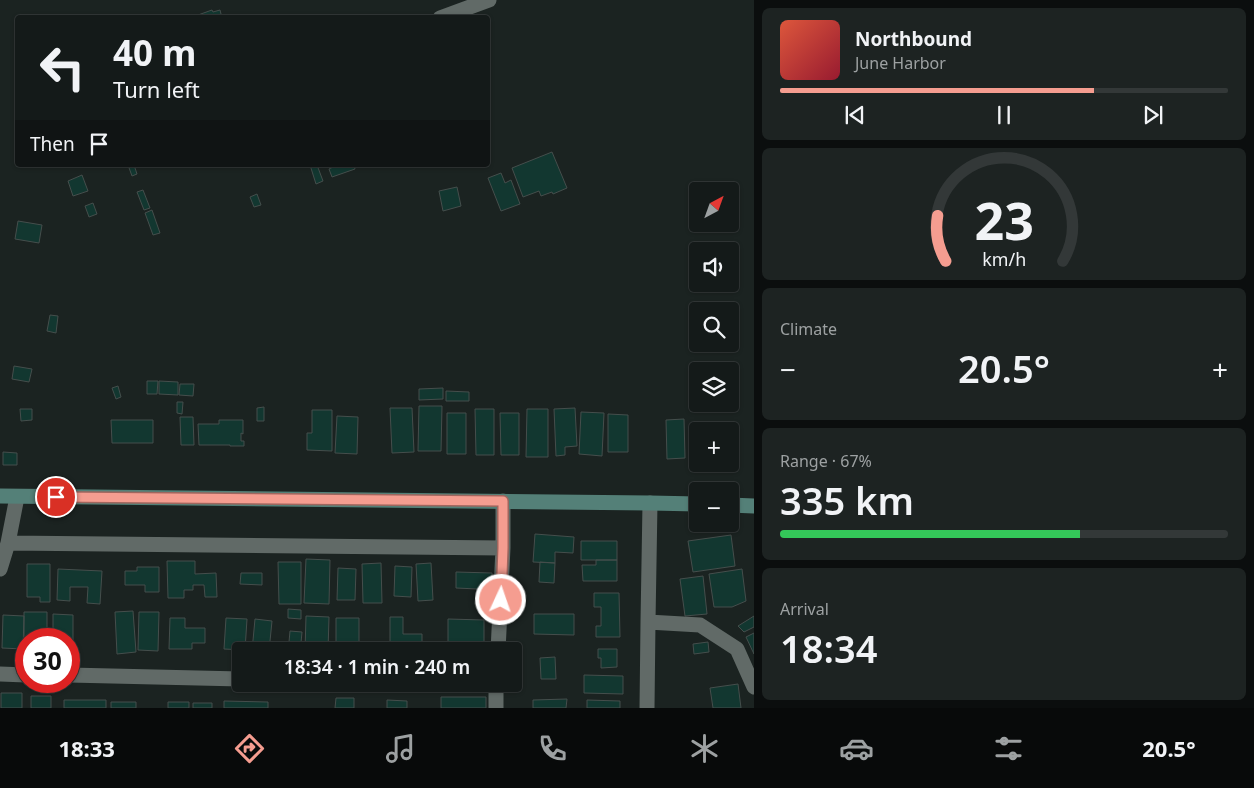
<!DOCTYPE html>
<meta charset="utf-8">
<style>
body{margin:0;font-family:"Noto Sans",sans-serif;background:#1d2322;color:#f1f3f6;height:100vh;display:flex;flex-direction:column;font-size:19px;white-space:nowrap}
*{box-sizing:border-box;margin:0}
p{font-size:16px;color:#9da1a2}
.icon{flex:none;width:28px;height:28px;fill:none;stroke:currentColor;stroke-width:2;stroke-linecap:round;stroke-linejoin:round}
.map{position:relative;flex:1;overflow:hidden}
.sheet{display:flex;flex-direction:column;gap:8px;padding:8px;background:#0b0e0e;width:500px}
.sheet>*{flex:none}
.hud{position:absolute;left:15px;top:15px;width:475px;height:152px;border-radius:5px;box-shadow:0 1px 4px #0004,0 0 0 1px #333838;background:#141a19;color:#f1f3f6;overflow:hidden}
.needle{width:32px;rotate:41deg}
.fabs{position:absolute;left:689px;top:182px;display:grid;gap:10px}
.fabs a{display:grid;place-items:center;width:50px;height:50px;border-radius:5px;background:#141a19;box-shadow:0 1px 4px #0004,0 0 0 1px #333838;font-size:25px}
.speed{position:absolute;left:15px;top:628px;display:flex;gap:10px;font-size:25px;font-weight:700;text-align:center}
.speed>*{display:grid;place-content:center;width:65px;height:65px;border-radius:50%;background:#141a19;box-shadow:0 1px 4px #0004,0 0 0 1px #333838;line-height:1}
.speed .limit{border:8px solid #d22;background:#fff;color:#111}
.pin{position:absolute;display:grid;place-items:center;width:42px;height:42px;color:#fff;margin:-21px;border:2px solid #fff;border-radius:50%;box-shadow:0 1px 5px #0007}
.me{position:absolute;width:55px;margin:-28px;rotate:3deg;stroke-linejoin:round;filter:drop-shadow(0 0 4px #0008)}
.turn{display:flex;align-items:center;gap:18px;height:105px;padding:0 15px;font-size:22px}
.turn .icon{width:65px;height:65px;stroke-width:2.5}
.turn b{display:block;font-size:35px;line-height:42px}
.then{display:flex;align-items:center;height:48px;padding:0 15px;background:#0003;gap:10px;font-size:19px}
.big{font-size:38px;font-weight:600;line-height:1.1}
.sheet .widget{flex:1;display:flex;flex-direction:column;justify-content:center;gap:8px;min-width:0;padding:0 18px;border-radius:8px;background:#1d2322}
.sheet .dial{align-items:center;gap:0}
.dial svg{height:130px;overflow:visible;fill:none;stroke:#333838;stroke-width:7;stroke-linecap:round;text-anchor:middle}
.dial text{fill:#f1f3f6;stroke:none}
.song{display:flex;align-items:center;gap:15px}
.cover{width:60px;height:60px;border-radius:8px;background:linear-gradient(135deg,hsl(10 70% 55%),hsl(350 70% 35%))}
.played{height:5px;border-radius:2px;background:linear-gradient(90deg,#f59d90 70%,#333838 70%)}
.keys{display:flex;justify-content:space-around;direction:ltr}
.heat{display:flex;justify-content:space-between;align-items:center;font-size:28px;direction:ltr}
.charge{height:8px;border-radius:4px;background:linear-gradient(90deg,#34c759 67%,#333838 0)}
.trip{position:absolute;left:232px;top:642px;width:290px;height:50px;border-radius:5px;background:#141a19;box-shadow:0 1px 4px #0004,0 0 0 1px #333838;font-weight:600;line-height:50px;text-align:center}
.tab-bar{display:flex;height:80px;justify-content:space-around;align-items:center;background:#080a0a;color:#9da1a2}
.tab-bar .icon{width:35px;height:35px}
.tab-bar .selected{color:#f59d90}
.tab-bar b{font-size:22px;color:#f1f3f6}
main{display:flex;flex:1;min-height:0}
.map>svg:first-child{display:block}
.building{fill:#123730;stroke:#454e4c}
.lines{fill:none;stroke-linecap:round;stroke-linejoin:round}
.street{stroke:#616a67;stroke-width:15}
.secondary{stroke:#548078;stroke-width:15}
.route-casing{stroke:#9f665e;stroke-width:12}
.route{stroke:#f59d90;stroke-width:9}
</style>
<main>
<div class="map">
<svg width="754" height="708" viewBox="0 0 754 708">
<rect width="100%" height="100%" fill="#1b2321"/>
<path class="building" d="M212 10 213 12 220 10 222 18H199L198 15Z
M552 152 567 188 553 194 552 192 541 196 539 191 523 197 512 168Z
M128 165H134L137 174 132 176Z
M310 165H317L323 181 316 184Z
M332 165H354L355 169 332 177 329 169 333 167Z
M501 173 505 183 511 180 520 204 501 211 488 178Z
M82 175 88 191 73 196 68 181Z
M457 187 461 206 443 211 439 191Z
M143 190 150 208 144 210 137 192Z
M257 194 261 205 254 207 250 197Z
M93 203 97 214 89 217 85 206Z
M152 210 160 233 153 235 145 213Z
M18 221 42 225 39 243 15 239Z
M50 315 58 316 56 333 47 331Z
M14 366 32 369 29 382 12 379Z
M147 381H158L157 394H147Z
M159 381 178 382V395L159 394Z
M180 384H194L193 396 179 395Z
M118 386 121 397 116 399 112 388Z
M443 388V399L419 400V389Z
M446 391 469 392V401H446Z
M177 402H183L182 414 177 413Z
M419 406H442L441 451H418Z
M264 407V421H257V408Z
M390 408H412L414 452 392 453Z
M575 408 577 446 565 447V455L556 456 554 409Z
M20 409H32V420L21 421Z
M475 409H494V455H476Z
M527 409H548V457H526Z
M312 410H332V451L307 450V433H312Z
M581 412 604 413 602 456 579 454Z
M447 413H466V454H447Z
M500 413H519V455H501Z
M608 414 628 415V452H608Z
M337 416 358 417 357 454 335 453Z
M180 417H193L194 445H181Z
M684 419 685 458 667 459 666 420Z
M111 420H153V443H112Z
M219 420H243V434L241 433V441H244V446H230V445H199L198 424H219Z
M3 452 17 453V465H3Z
M535 534 574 537 573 553 555 552V563L533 562Z
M731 535 735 566 693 572 688 541Z
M581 541H617V560H581Z
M306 559 330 560 329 604 304 603Z
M596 560H617V581H583L582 565H596Z
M167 561H195V574L216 573 217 597H205L204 585H193V590H184V598H168Z
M278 562H301V604H279Z
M540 562 555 563 554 583 539 582Z
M381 563 382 603H363L362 564Z
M431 563 433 600 418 601 416 564Z
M27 564H50V602H40V597H27Z
M395 566 412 567 411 597 394 596Z
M137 567H159V592H145V585H125V571H137Z
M338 568 356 569 355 600H337Z
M58 569 102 571 100 604 87 603 88 587H70V601L57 600Z
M742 569 746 601 732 607H714L709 574Z
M456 572 492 573 491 601H477L478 589 456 588Z
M241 573H262V585L240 584Z
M703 576 707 614 685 616 680 579Z
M594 593H619L620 637H596V626H601V607H594Z
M288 609 301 610V619L288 618Z
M133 611 136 652 117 654 115 612Z
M24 612H47V639H26V655H24Z
M139 612H159L158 651 138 650Z
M53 614 73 615V652L69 651V639H53Z
M534 614H574V635L534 634Z
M3 615 24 616 23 649 2 648Z
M306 616 329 617 328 651H305Z
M754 616V627L744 632 738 626Z
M390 617H403V634H422V648H412V651H390Z
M170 618H185V628H205V643H192V649H169Z
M226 618 247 619 245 650 224 649Z
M336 618H359V651H336Z
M255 619 272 621 269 651H252Z
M448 619 484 620V651H448Z
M290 631 302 632 301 643 289 642Z
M754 633V654L746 637Z
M708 642 709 652 694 654 693 644Z
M598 649H617V667L601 668V658H598Z
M555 657 556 679H541L540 658Z
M584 675 623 676V694L584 693Z
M738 684 741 708H713L710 688Z
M1 693H22V708H1Z
M31 696H51V708H31Z
M441 697H486V708H441Z
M336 698H354V708H335Z
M567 699 566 708H533V700Z
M64 700H106V708H64Z
M387 700 407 701V708H387Z
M587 700 620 701V708H587Z
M224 701 268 702V708H224Z
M111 702H136V708H111Z
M168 702H189V708H168Z
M193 703H212V708H193Z"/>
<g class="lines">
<path class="street" d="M440 18 489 0
M8 543 503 548
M0 569 8 543 17 497
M648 622 700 625 737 649 754 687
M498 651 503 548V501
M0 674 26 675
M69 675 241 679
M471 684H496
M496 708V684
M647 708 648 622 650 503"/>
<path class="secondary" d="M0 496 650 503 698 504
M730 505 754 506"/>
</g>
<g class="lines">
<g class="route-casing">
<path id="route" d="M56 497 503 501V548L501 600"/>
</g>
<use href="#route" class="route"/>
</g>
</svg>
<div class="fabs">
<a><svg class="needle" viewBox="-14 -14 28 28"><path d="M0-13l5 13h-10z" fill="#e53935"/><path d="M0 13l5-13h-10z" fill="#9da1a2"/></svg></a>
<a><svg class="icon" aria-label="sound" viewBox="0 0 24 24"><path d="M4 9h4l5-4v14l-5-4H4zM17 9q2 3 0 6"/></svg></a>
<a><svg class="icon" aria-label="search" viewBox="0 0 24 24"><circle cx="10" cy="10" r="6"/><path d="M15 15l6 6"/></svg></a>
<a><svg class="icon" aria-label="layers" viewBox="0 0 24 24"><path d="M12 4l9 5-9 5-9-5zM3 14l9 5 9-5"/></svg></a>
<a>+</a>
<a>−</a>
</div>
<div class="speed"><div class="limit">30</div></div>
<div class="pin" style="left:56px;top:497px;background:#d93025"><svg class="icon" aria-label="arrive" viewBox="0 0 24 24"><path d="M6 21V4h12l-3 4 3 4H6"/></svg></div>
<svg class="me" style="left:501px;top:600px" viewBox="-20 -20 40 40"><circle r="17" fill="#f59d90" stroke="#fff" stroke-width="3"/><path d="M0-11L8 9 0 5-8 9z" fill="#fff"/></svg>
<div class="trip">18:34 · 1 min · 240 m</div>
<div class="hud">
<div class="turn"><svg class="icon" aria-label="left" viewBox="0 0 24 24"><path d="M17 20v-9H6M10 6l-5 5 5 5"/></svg><div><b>40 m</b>Turn left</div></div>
<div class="then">Then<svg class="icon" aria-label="arrive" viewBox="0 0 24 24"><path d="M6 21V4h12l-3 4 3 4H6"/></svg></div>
</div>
</div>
<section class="sheet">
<div class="widget">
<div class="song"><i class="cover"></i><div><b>Northbound</b><p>June Harbor</p></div></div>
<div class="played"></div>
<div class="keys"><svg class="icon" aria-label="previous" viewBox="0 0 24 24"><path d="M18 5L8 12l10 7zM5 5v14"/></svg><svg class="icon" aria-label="pause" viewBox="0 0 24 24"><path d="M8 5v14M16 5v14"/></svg><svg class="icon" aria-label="next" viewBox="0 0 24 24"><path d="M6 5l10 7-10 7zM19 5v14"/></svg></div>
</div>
<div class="widget dial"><svg viewBox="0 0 100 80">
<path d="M14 69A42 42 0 1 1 86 69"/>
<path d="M14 69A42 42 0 0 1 9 41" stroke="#f59d90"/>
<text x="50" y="56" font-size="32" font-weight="700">23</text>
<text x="50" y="72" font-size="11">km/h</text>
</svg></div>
<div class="widget"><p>Climate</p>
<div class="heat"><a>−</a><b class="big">20.5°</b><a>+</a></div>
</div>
<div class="widget"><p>Range · 67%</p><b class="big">335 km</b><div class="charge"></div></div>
<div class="widget"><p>Arrival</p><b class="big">18:34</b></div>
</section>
</main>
<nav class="tab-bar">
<b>18:33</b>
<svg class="icon selected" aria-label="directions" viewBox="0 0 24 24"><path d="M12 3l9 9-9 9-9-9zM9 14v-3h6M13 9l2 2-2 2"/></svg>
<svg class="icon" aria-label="music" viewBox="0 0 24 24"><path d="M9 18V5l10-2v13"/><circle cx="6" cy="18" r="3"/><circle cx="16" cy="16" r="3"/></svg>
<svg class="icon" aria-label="phone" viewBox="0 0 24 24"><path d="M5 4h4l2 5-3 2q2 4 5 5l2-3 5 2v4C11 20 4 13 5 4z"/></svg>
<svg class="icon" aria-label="climate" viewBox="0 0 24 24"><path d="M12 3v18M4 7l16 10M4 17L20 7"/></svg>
<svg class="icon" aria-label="car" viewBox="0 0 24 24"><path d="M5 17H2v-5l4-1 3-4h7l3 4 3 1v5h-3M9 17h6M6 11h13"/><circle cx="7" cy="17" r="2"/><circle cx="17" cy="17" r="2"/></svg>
<svg class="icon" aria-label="filters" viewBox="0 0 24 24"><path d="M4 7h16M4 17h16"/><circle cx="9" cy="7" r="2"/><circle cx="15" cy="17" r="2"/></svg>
<b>20.5°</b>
</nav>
